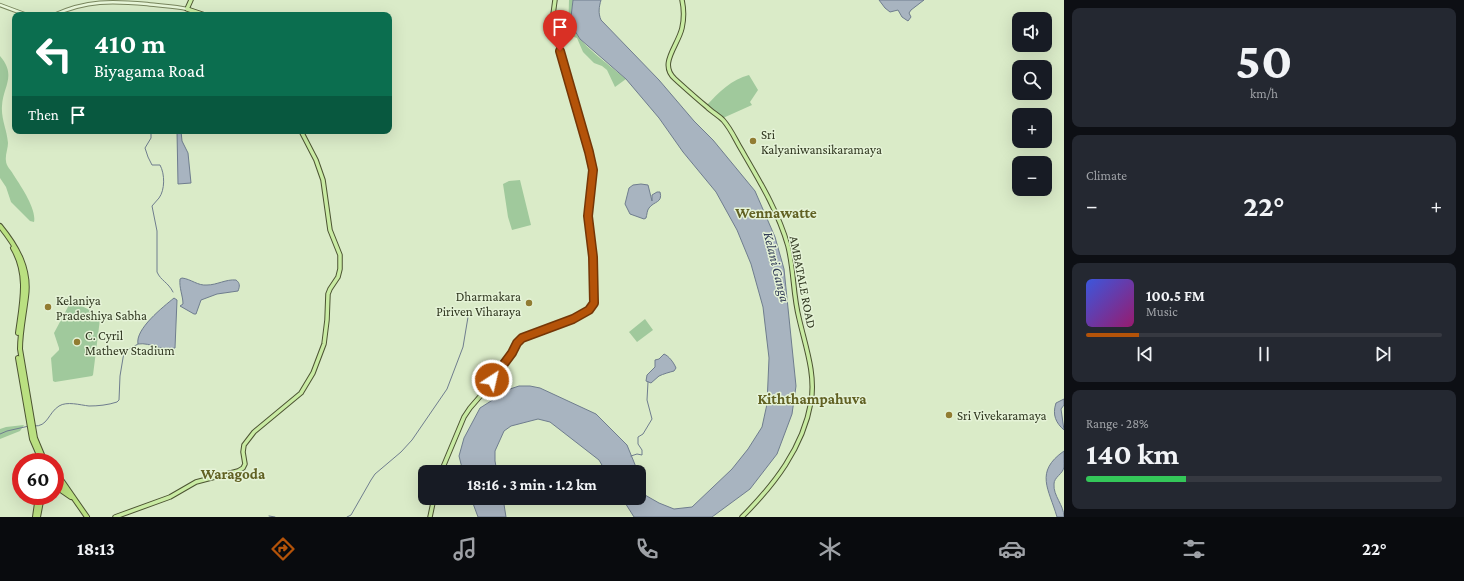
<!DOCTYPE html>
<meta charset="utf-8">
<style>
body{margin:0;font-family:"Crimson Pro",serif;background:#242831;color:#f1f3f6;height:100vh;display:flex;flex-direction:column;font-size:15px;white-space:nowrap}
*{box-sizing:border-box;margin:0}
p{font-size:13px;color:#9ea1a6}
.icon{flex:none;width:22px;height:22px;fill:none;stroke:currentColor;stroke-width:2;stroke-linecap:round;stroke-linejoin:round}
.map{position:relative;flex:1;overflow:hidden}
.panel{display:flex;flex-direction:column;gap:8px;padding:8px;background:#0d0f14;width:400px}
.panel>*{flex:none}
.hud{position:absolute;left:12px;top:12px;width:380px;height:122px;border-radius:8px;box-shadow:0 4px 16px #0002;background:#0b6e4f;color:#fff;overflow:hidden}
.buttons{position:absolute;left:1012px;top:12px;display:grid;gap:8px}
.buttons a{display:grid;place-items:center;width:40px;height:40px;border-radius:8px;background:#171b24;box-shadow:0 4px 16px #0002;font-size:20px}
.speed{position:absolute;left:12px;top:453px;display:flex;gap:8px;font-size:20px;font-weight:700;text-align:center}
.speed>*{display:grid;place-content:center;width:52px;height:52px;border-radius:50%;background:#171b24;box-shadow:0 4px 16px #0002;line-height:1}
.speed .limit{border:6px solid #d22;background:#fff;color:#111}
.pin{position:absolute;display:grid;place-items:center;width:34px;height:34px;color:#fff;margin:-41px -17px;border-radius:50% 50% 50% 0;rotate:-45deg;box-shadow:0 0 4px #0007}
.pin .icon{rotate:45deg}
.me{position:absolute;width:44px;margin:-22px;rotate:35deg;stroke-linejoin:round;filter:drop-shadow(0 0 3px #0008)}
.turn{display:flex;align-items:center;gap:14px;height:84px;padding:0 16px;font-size:18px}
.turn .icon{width:52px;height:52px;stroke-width:2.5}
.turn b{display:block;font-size:28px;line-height:34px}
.then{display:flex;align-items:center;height:38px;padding:0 16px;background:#0003;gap:8px;font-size:15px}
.big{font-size:30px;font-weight:700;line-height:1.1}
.panel .tile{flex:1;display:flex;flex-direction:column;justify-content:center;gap:6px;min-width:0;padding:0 14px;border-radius:8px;background:#242831}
.panel .dial{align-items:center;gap:0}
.dial b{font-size:52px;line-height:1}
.song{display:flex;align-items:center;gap:12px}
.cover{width:48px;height:48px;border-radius:6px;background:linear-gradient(135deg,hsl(230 70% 55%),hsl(320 70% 35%))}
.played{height:4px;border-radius:2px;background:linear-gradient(90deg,#b45309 15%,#363941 15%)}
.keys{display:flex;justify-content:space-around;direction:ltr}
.heat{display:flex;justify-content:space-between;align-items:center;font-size:22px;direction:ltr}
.charge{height:6px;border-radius:3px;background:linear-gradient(90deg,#34c759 28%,#363941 0)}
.trip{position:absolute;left:418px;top:465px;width:228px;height:40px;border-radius:8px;background:#171b24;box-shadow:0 4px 16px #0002;font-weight:700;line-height:40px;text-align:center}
.dock{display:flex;height:64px;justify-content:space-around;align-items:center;background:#090b0e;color:#9ea1a6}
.dock .icon{width:28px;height:28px}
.dock .on{color:#b45309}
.dock b{font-size:18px;color:#f1f3f6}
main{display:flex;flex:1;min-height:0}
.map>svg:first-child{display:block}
.green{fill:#a0c99c}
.water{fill:#a8b4c0;stroke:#6f7d8e}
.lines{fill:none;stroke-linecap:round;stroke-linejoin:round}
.stream{stroke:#6f7d8e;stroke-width:1}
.tertiary-casing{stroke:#79865e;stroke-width:4.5}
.primary-casing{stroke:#4c5432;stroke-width:5.5}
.trunk-casing{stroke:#4c5432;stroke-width:6}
.tertiary{stroke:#e9f7da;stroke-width:2.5}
.primary{stroke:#c9eba3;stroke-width:3.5}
.trunk{stroke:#bae081;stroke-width:4}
.route-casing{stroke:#753606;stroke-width:10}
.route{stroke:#b45309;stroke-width:7}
.poi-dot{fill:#917c32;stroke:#e5f3d7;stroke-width:1.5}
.labels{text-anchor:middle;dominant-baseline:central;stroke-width:3;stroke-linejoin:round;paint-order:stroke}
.poi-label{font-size:13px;fill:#313821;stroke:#e5f3d7;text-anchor:start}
.street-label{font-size:13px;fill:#313821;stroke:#e5f3d7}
.water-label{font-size:14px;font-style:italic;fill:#313b56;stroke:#e5f3d7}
.quarter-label{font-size:15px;font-weight:bold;fill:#616123;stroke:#e5f3d7}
</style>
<main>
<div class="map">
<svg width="1064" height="517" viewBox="0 0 1064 517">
<rect width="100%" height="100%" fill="#daebc8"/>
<path class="green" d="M569 0H573C571 9 572 23 575 31 580 44 614 69 626 79L615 87 607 70 602 66 594 63 583 52 577 38 568 35Z
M0 56C17 76 3 86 2 106 1 119 7 130 8 143 8 149 5 155 6 161 6 166 11 170 13 174 20 185 37 209 34 222L30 221 11 202 6 187 0 178Z
M749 75 758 90 750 102 752 105 723 118 707 105C718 93 732 79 749 75Z
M520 180 531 225 512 230 508 217 503 184 509 181Z
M71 304H78L99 315 100 319 93 375 92 376 55 382 53 381 51 358 59 350V348L54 333 69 305Z
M645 319 653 330 637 342 629 332Z
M24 425 20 431 0 439V429L6 427Z"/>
<path class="water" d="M573 0H601C599 7 598 13 601 20L659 80 694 121 713 140 755 191 775 237 784 269 796 386 792 414 777 454 750 489 712 517H634L622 498H639V475L645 495 659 503 674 509 692 507 732 469 748 449 762 427 767 404 769 358 763 307 751 264 737 230 716 192 683 152 659 118 626 79 580 39 575 31 571 17Z
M879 0H924L911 10 909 13 911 17 908 21 902 17 898 10 890 12 885 8Z
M177 131H181L182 141 188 153 191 183 178 184Z
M641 184 648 185 652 201V195L657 192H660C663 203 654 201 649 208 647 210 647 215 646 218L644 219 630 214 625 204 629 188 633 185Z
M182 278C191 279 198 286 207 285 217 285 226 279 236 280 240 283 240 286 238 291L217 294 201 300 196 314H194L180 306 183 304C183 296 179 288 180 279Z
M174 298 177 300 175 348C162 352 151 342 138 344 135 329 163 307 174 298Z
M664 354C669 356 674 363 676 368L674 371C670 372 663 374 659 376 656 378 654 381 651 383L646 381 647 375 655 367V360L659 359Z
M519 386H530L540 388 596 414 627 445 638 472H606L599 460 550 422 538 419 511 426 504 431 495 451V461L497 472H463L459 456 464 438 480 408 510 389Z
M1064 399V405L1061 409 1064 430C1056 423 1052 415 1056 403Z
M1064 451C1064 456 1064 463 1064 467 1063 474 1054 477 1054 484 1053 496 1064 505 1064 517H1057C1049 489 1034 472 1064 451Z
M471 498H503L506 517H478Z"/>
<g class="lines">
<path class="stream" d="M151 131V138L145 148 148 157 152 165H160C165 174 165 190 159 198 157 201 154 203 152 206L157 231V272C161 281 168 282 173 292
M34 426C48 427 48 413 59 406 67 401 80 405 89 406 98 406 108 405 117 402L119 400 120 376 124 352 138 344
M0 434 7 431 29 426
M631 456 637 454 642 455V450L638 444V437L643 434 652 419 647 400 648 382
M269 516 275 517
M347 517 351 515 371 480 375 474 401 452 412 440 447 389 463 347 468 317"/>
<g class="tertiary-casing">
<path id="tertiary" d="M0 5 27 15
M54 15C87 0 112 1 147 4 161 6 174 6 187 9"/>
</g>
<g class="primary-casing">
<path id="primary" d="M191 0 187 9 205 15
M682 0C684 9 684 19 682 28 678 46 658 64 675 79 685 88 696 98 707 107 712 112 718 115 723 120 731 129 735 139 741 149 759 180 778 211 788 246 794 270 793 295 799 318 805 345 816 374 811 402 803 448 774 485 742 517
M441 472 464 417 470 408 483 393 512 353 519 340 527 335 566 322 584 314 589 311 594 303 593 257 588 216 593 174 592 166 572 88 553 29 552 22 555 0
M115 517 170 497 196 482 238 471 243 468 245 464 243 452 244 445 254 432 301 393 313 373 324 344 327 320 328 294 330 289 338 277 340 269V255L330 230 323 180 316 160 301 131
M430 517 434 498"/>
</g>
<g class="trunk-casing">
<path id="trunk" d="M0 226C17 247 30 269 26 297 24 314 20 332 20 349L35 438 45 462
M13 248C29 275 22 303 18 333
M18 358 32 439 42 462
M55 471 87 517
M55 483 68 490
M55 486 71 497
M35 517 38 496
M38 517 42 496"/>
</g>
<use href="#tertiary" class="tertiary"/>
<use href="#primary" class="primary"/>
<use href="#trunk" class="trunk"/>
</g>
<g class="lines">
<g class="route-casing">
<path id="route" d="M492 380 512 353 517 343 522 338 573 319 589 310 594 303 593 257 588 216 593 170 589 152 560 51"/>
</g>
<use href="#route" class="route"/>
</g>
<g class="poi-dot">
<circle cx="753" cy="141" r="4"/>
<circle cx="529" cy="303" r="4"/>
<circle cx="48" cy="307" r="4"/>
<circle cx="77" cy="342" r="4"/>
<circle cx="949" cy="415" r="4"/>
</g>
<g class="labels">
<g class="poi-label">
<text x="761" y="134">Sri<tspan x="761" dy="15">Kalyaniwansikaramaya</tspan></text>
<text x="521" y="296" text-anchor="end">Dharmakara<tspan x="521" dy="15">Piriven Viharaya</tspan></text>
<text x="56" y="300">Kelaniya<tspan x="56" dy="15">Pradeshiya Sabha</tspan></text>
<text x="85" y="335">C. Cyril<tspan x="85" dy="15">Mathew Stadium</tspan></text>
<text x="957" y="415">Sri Vivekaramaya</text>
</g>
<g class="street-label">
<text transform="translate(803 282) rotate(79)">AMBATALE ROAD</text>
</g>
<g class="water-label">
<text transform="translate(777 267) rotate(76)">Kelani Ganga</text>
</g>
<g class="quarter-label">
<text x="776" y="213">Wennawatte</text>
<text x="812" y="399">Kiththampahuva</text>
<text x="233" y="474">Waragoda</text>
</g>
</g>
</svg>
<div class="buttons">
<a><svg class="icon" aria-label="sound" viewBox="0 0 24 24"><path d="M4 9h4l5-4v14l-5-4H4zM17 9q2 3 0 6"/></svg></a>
<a><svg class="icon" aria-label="search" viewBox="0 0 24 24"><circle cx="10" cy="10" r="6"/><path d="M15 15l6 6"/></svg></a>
<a>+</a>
<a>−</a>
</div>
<div class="speed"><div class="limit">60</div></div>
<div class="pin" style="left:560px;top:51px;background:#d93025"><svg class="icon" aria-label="arrive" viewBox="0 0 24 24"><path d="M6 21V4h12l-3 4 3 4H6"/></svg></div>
<svg class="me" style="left:492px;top:380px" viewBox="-20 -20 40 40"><circle r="17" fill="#b45309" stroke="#fff" stroke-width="3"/><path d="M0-11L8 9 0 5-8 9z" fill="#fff"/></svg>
<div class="trip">18:16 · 3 min · 1.2 km</div>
<div class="hud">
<div class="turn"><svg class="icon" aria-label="left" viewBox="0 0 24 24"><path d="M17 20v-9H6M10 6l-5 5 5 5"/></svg><div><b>410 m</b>Biyagama Road</div></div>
<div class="then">Then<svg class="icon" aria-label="arrive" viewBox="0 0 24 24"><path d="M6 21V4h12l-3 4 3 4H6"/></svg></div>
</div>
</div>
<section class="panel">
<div class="tile dial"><b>50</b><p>km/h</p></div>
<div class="tile"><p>Climate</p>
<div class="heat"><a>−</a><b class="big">22°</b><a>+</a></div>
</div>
<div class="tile">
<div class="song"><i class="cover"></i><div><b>100.5 FM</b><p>Music</p></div></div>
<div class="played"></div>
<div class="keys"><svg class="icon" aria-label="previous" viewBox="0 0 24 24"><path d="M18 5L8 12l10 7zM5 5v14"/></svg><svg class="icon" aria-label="pause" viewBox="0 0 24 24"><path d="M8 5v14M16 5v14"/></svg><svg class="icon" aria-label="next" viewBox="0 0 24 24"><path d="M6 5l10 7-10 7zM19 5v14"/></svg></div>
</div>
<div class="tile"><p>Range · 28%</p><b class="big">140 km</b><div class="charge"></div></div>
</section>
</main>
<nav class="dock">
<b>18:13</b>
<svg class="icon on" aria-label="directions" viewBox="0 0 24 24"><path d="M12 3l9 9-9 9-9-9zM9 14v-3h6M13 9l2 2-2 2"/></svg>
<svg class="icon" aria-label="music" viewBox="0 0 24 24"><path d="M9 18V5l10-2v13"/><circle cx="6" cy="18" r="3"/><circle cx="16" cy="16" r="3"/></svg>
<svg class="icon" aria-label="phone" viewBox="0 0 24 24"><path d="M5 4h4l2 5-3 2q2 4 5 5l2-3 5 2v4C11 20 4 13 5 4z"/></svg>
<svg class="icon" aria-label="climate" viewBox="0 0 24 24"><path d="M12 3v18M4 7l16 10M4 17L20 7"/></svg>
<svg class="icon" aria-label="car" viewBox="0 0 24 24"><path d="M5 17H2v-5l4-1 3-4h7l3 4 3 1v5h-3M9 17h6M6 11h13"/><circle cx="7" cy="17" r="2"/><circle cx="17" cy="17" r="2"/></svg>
<svg class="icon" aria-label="filters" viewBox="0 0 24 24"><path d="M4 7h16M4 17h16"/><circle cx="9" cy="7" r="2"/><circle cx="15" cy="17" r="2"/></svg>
<b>22°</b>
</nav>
